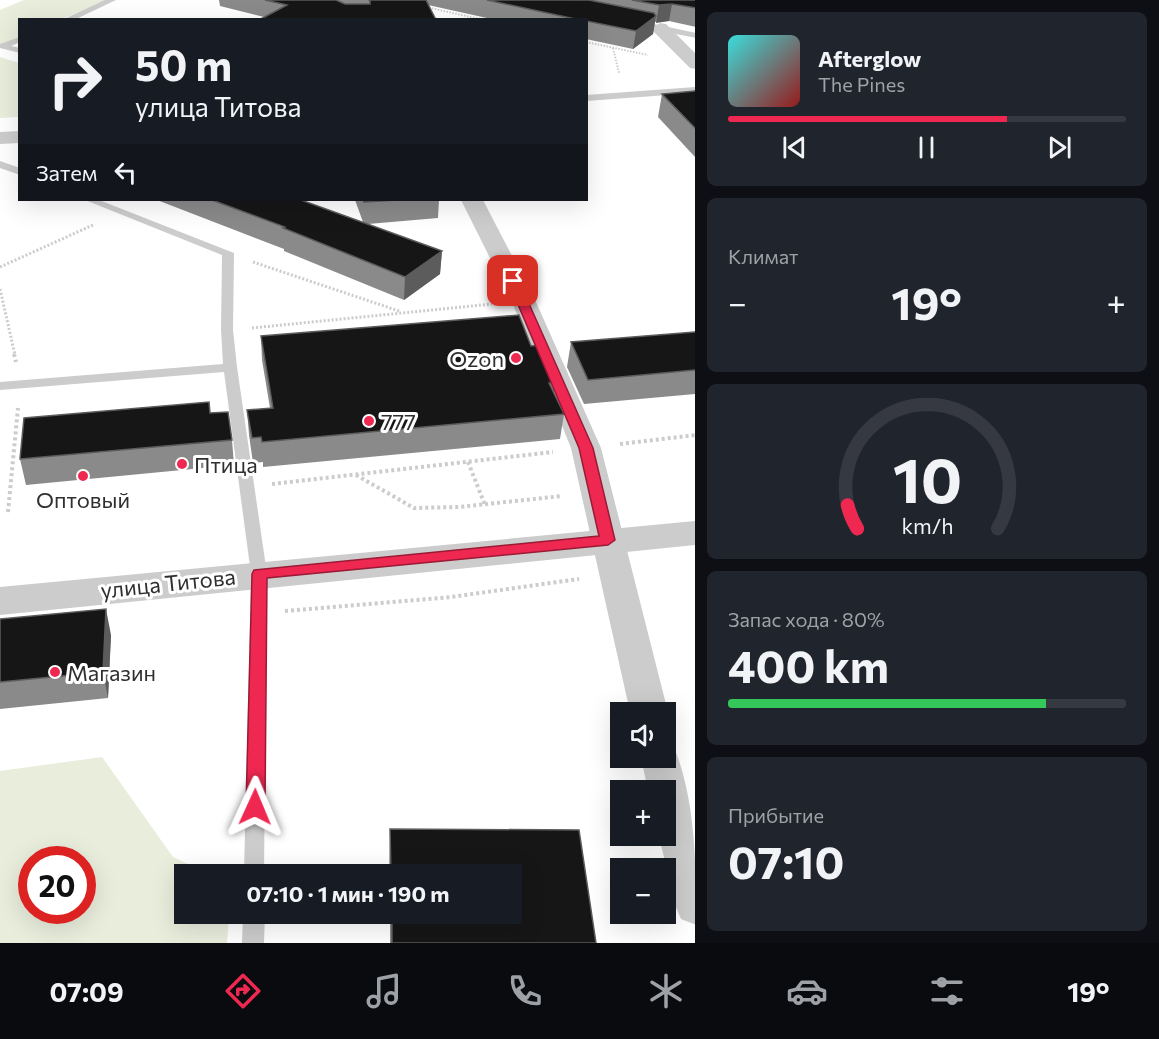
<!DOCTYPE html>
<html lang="ru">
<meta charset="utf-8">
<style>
body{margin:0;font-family:Commissioner,sans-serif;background:#20242c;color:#f1f3f6;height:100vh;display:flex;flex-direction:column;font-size:22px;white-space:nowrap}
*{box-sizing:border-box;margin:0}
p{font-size:20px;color:#9ea1a6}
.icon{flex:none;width:33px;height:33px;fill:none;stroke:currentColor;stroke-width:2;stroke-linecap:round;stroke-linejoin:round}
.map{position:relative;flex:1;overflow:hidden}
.drawer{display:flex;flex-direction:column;gap:12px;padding:12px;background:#0d0f14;width:464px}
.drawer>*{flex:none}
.hud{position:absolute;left:18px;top:18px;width:570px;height:183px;border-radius:0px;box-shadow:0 6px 24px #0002;background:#171b24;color:#f1f3f6;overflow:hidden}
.fabs{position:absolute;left:610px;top:702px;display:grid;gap:12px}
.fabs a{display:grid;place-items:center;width:66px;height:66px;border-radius:0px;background:#171b24;box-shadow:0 6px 24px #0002;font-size:30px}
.speed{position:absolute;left:18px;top:846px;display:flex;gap:12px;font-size:30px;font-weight:700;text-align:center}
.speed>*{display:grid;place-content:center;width:78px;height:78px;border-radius:50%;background:#171b24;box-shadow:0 6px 24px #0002;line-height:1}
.speed .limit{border:9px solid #d22;background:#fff;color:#111}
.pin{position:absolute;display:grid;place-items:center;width:51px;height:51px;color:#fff;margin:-26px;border-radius:12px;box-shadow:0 3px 9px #0006}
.me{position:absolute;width:66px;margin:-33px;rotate:1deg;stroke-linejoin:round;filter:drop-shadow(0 0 4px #0008)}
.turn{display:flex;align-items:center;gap:21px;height:126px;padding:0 18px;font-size:27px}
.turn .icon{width:78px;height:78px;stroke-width:2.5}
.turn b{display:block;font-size:42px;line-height:51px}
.then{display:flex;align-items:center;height:57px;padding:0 18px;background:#0003;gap:12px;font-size:22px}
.big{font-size:45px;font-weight:700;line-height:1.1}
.drawer .tile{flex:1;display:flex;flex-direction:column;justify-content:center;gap:9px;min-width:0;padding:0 21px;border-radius:9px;background:#20242c}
.drawer .dial{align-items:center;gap:0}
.dial svg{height:156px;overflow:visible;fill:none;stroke:#363941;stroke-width:7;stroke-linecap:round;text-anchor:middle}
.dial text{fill:#f1f3f6;stroke:none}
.song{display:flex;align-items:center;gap:18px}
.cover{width:72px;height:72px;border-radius:9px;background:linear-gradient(135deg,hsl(180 70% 55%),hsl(0 70% 35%))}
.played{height:6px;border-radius:3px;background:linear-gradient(90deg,#ef2851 70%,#363941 70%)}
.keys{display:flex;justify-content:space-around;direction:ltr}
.heat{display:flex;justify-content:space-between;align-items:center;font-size:33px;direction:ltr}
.charge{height:9px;border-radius:4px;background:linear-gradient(90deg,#34c759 80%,#363941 0)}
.trip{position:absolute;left:174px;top:864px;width:348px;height:60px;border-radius:0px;background:#171b24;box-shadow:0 6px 24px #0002;font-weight:700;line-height:60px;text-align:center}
.tabs{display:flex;height:96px;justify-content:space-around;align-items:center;background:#090b0e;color:#9ea1a6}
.tabs .icon{width:42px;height:42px}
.tabs .selected{color:#ef2851}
.tabs b{font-size:27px;color:#f1f3f6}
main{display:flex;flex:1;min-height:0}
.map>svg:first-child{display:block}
.green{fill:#e8eddc;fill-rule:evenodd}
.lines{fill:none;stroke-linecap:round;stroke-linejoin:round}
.path-far2{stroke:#ccc;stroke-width:2;stroke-dasharray:1.5 1.5;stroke-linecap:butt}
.path-far1{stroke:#ccc;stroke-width:3;stroke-dasharray:2 2;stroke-linecap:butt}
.path{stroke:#ccc;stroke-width:4;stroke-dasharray:3 3;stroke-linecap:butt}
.service{fill:#ccc;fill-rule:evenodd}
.minor{fill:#ccc;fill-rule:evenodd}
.tertiary{fill:#ccc;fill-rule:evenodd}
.wall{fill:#8a8a8a}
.shaded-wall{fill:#5c5c5c}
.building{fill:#161616;stroke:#5c5c5c;stroke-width:1.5}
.route{fill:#ef2851;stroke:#9b1a35;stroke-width:1.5}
.poi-dot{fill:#ef2851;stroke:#fff;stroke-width:2}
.labels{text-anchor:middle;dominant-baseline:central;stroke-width:6;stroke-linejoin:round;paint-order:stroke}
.poi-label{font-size:22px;fill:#2f2f2f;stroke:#fff;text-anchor:start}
.street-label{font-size:22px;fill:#2f2f2f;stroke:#fff}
</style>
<main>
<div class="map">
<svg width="696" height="943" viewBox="0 0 696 943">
<rect width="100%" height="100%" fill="#fff"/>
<path class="green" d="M24 0H108L62 19 20 20 19 38 0 46V10Z
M0 57 19 63V117L0 118Z
M102 757 173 857 210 874H184V914H229L227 943H0V771ZM32 860H82V910H32Z"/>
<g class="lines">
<path class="path-far2" d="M426 7 484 20
M586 42 648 55
M613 48 619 73"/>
<path class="path-far1" d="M253 262 399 311
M0 267 93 225
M0 289 15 355
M252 328 492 304"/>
<path class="path" d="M14 354 16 362
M620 444 696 435
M468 462 485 505
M356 475 414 508 459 507 562 496
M272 484 553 452
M8 512 18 408
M285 611 451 597 579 579"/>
<path class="service" d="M105 0H116L74 20H62Z
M654 24 696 33V38L651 29 650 27Z
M20 37V42L11 46 20 48V53L0 48V44Z
M696 87V93L586 101V95Z
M0 161 20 168V175L0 168Z
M85 200H99L234 253 233 330 237 367 267 574 264 874H244L251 574 224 372 0 390V382L223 364 221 330 222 255Z
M243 914H265L264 943H242Z"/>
<path class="minor" d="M660 23 666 24 696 54V69L690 68 654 32 652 28Z
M20 131V143L0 144V132Z
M461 200H483L536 302 601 448 668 712 666 715V712H630L571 448 512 302Z
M666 744 674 747C696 802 696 865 696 925L681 919 675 905 659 836H666V790H648L641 758H666Z"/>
<path class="tertiary" d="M696 521V545L0 615V587Z"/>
</g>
<path class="wall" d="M219 0H696V27L669 21 655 22 653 34 633 49 586 39V20H496L428 5 264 17 220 6Z
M696 91V158L658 117 662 94Z
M157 200H301L363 222 355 200H439L438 218 368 224 442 251 440 274 404 300 284 251V249Z
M696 332V394L584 404 567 367 571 342Z
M261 336 531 346 555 383 554 394 564 414 560 439 263 467V462L253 463 249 435 247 410 270 408 262 360Z
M210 413 232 440 234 465 26 485 20 459Z
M0 619 111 635 108 698 0 709Z
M390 829 579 830 596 943H390V914H512V874H389Z"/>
<path class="shaded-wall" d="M672 4 669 21 656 23 659 5Z
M656 16 653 34 633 49 636 31Z
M442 251 440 274 404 300 405 277Z
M106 609 111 635 108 698 103 672Z"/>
<path class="building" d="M265 0H336L345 4H370V1L369 0H426L436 20H259L287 5Z
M487 0H589L654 13 656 16 636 31 586 21V20H580Z
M632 0H696V8L672 4 659 5Z
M696 91V129L662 94Z
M212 200H301L442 251 405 277 283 228 285 227Z
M363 200H398L364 202Z
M519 315 531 346 540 345 555 383H549L564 414 262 442 261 437 252 438 247 410 273 408 261 336Z
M696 332V370L588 380 571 342Z
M209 402 210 413 228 412 232 440 20 459 24 418Z
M106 609 103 672 0 682V619Z
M390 829 579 830 596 943H392V914H512V874H391Z"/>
<path class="route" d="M513 278 519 281 593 448 615 540 608 545 267 578 265 807 262 813 255 815 249 813 246 807 252 574 254 570 599 536 579 448 508 281Z"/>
<g class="poi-dot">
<circle cx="516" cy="358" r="6"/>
<circle cx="369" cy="421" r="6"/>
<circle cx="182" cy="464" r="6"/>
<circle cx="83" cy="476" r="6"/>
<circle cx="55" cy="672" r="6"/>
</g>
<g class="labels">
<g class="poi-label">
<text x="504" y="358" text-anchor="end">Ozon</text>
<text x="381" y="421">777</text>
<text x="194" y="464">Птица</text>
<text x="83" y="499" text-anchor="middle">Оптовый</text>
<text x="67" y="672">Магазин</text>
</g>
<g class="street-label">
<text transform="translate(168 583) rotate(-6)">улица Титова</text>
</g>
</g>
</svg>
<div class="fabs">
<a><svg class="icon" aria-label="sound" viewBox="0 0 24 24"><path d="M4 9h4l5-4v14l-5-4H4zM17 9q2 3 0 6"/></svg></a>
<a>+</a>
<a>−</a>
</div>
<div class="speed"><div class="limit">20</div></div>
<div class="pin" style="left:513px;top:281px;background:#d93025"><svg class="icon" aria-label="arrive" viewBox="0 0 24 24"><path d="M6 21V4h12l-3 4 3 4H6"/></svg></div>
<svg class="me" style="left:255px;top:807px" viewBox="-20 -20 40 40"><path d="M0-17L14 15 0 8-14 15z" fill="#ef2851" stroke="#fff" stroke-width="4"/></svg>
<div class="trip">07:10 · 1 мин · 190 m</div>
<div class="hud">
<div class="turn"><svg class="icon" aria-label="right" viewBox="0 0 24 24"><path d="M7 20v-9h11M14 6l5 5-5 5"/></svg><div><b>50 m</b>улица Титова</div></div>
<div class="then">Затем<svg class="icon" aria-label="left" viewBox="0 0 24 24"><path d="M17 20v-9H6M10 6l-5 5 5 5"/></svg></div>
</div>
</div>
<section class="drawer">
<div class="tile">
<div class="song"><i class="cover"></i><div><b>Afterglow</b><p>The Pines</p></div></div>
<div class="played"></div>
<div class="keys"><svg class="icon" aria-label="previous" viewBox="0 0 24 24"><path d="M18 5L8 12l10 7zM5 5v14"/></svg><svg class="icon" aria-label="pause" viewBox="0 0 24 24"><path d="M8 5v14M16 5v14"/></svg><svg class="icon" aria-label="next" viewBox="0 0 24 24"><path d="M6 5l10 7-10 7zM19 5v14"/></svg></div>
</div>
<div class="tile"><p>Климат</p>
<div class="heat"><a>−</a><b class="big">19°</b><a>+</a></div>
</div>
<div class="tile dial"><svg viewBox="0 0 100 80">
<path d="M14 69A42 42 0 1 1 86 69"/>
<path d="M14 69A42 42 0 0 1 9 57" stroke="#ef2851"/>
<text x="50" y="56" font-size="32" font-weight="700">10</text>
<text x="50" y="72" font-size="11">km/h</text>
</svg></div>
<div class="tile"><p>Запас хода · 80%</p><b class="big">400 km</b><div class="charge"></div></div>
<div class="tile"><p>Прибытие</p><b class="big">07:10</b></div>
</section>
</main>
<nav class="tabs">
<b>07:09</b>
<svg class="icon selected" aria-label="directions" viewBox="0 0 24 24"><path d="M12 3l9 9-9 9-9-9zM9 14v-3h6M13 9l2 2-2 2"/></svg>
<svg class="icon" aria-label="music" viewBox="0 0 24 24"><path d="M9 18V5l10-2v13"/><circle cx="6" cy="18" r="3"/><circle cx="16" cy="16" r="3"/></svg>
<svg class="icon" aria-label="phone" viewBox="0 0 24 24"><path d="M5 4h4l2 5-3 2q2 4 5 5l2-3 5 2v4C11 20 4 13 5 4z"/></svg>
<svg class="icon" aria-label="climate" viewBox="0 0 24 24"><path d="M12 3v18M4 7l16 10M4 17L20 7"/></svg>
<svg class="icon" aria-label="car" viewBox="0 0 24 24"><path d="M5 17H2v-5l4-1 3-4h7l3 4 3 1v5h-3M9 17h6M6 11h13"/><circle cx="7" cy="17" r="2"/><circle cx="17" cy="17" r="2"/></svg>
<svg class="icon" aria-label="filters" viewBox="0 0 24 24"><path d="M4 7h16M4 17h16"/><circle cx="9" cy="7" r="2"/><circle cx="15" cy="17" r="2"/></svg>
<b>19°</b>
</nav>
